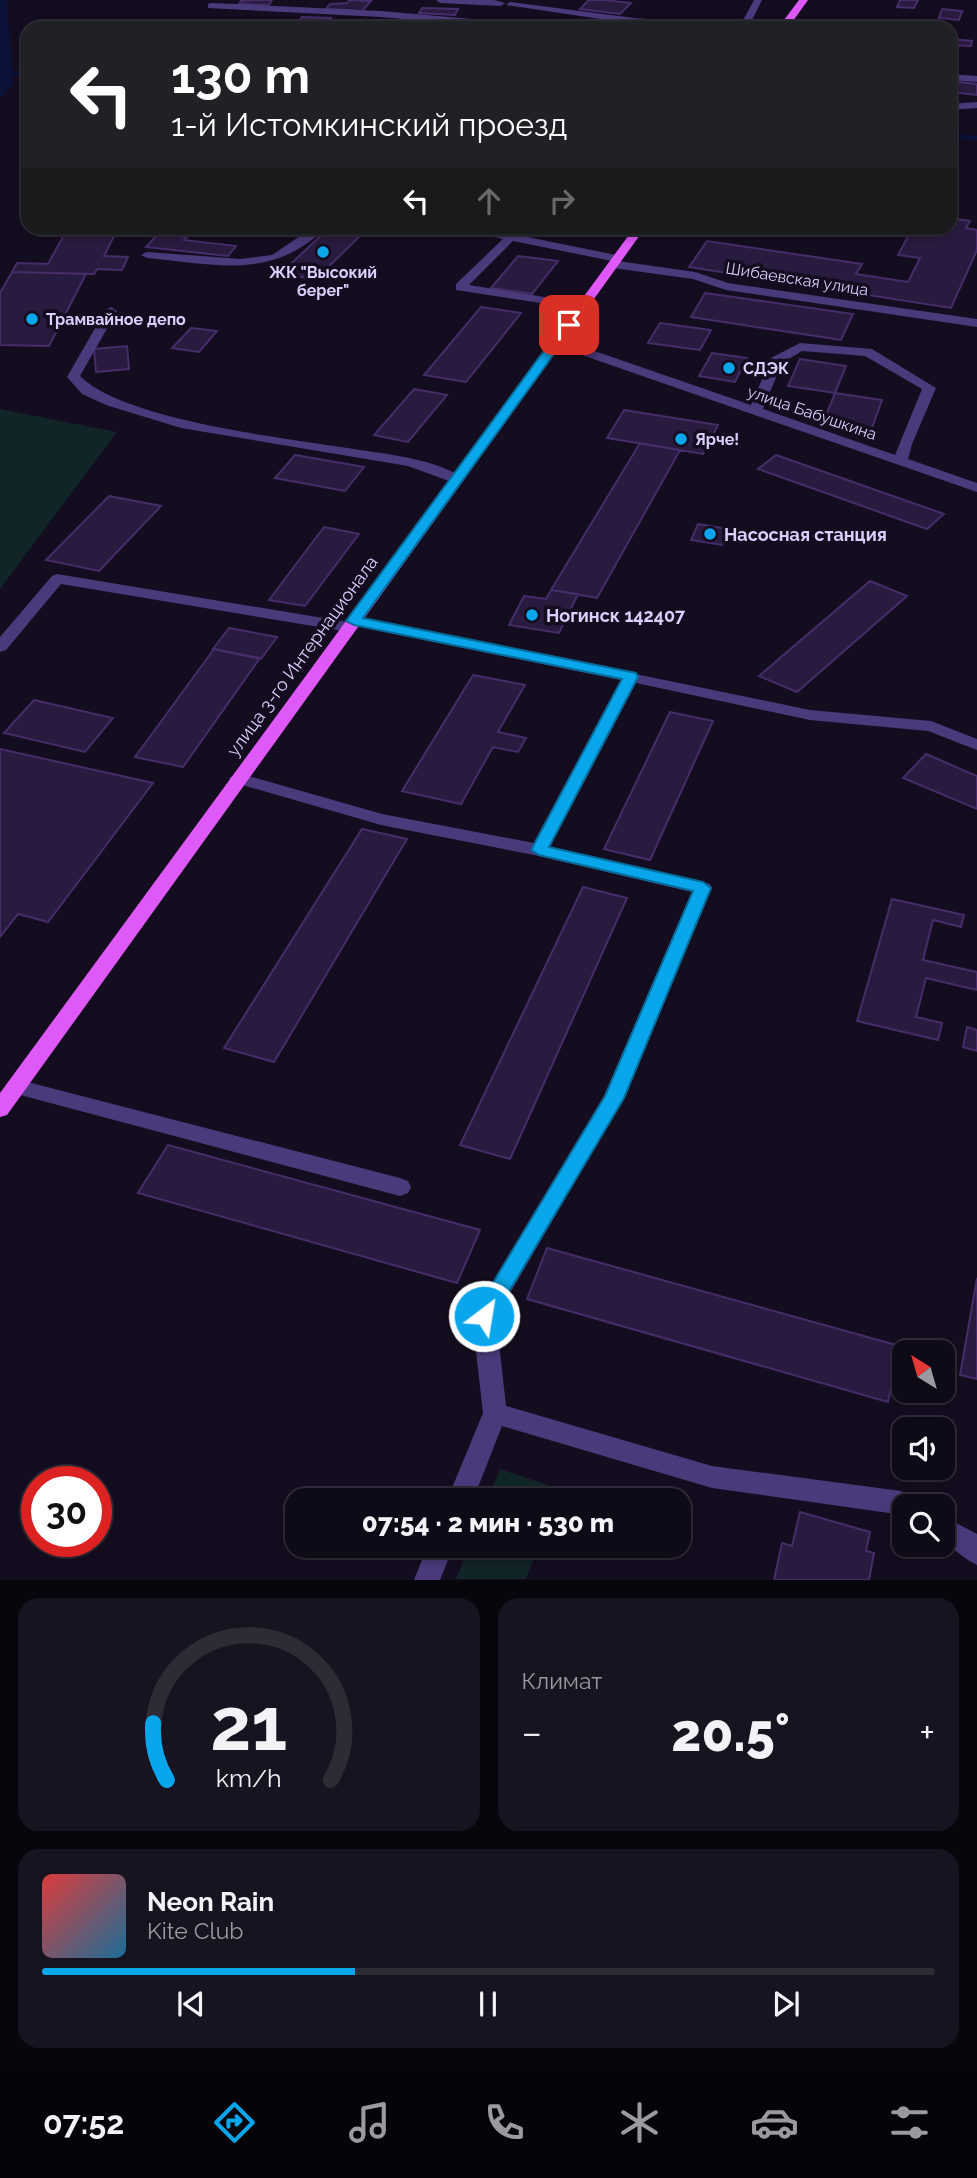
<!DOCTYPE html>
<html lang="ru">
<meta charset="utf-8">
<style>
body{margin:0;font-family:Raleway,sans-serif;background:#181320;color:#f1f3f6;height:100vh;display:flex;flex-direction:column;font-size:26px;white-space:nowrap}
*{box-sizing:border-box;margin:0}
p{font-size:23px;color:#9b9aa1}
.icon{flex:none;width:38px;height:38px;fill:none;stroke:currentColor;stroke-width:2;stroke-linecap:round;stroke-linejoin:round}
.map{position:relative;height:1580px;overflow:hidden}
.side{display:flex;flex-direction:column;gap:18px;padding:18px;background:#08060d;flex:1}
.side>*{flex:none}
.guide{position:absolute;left:21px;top:21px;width:936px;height:214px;border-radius:21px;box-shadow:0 4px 10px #0003,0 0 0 2px #2f2b36;background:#202124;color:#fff;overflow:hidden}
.needle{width:46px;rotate:323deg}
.buttons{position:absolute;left:892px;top:1340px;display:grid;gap:14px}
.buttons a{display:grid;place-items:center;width:63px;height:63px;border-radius:14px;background:#0f0a17;box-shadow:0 4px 10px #0003,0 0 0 2px #2f2b36;font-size:35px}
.speed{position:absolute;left:21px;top:1466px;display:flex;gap:14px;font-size:35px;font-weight:700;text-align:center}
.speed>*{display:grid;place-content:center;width:91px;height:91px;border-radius:50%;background:#0f0a17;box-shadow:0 4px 10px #0003,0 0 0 2px #2f2b36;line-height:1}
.speed .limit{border:10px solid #d22;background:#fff;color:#111}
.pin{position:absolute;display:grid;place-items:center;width:60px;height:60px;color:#fff;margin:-30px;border-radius:14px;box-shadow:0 4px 10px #0006}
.me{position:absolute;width:77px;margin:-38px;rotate:31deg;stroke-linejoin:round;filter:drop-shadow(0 0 5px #0008)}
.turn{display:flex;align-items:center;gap:24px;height:147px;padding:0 35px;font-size:32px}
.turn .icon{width:91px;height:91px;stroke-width:2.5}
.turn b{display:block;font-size:49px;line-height:60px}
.lanes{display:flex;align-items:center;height:66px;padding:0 35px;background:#0003;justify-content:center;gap:35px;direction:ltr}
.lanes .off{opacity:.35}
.big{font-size:52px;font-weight:800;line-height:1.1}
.side .widget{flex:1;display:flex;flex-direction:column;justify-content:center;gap:10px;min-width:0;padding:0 24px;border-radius:21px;background:#181320}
.side .dial{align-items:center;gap:0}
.dial svg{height:182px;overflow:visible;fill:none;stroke:#2f2b36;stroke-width:7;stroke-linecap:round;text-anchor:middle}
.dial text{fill:#f1f3f6;stroke:none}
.song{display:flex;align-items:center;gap:21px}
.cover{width:84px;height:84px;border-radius:10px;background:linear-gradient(135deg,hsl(0 70% 55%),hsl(200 70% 35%))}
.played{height:7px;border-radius:4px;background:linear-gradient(90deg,#0aa6ec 35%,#2f2b36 35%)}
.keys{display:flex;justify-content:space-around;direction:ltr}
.heat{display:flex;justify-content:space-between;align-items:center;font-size:38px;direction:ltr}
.side .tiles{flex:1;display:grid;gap:18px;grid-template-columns:1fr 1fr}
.widget:last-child{grid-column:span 2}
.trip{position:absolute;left:285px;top:1488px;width:406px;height:70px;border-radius:21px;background:#0f0a17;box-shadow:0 4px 10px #0003,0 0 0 2px #2f2b36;font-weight:800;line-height:70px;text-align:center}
.tab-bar{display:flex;height:112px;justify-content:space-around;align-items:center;background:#060409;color:#9b9aa1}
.tab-bar .icon{width:49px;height:49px}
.tab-bar .on{color:#0aa6ec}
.tab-bar b{font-size:32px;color:#f1f3f6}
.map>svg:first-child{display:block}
.green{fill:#112428}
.water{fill:#0b123a}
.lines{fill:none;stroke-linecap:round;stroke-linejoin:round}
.stream{stroke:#0b123a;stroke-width:4.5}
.building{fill:#291a3f;stroke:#462d6a;stroke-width:2}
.minor{fill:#4a3a7c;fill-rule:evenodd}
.major{fill:#de59f8;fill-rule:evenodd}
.route{fill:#0aa6ec;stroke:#066c99;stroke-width:2}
.poi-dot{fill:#0aa6ec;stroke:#140d1f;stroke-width:2.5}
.labels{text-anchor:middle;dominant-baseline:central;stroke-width:7;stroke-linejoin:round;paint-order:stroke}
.far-poi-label{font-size:16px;font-weight:bold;fill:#ddcdfd;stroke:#140d1f;text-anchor:start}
.far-street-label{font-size:16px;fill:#ddcdfd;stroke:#140d1f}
.poi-label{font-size:18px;font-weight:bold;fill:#ddcdfd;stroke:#140d1f;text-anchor:start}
.street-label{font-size:18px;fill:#ddcdfd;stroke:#140d1f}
</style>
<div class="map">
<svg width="977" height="1580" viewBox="0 0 977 1580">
<rect width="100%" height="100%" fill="#140d1f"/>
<path class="green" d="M0 409 117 432 0 589Z
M500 1469 560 1489 556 1500H488Z
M470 1545H539L526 1579H456Z"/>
<path class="water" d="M0 0H7L13 84 0 99Z"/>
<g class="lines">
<path class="stream" d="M0 73 28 74
M950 136 977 138"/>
</g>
<path class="building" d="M253 0H272L269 5 239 4 241 1Z
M350 0 371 1 362 11 326 9 330 4 347 3Z
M589 0H604L631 3 620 14 580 9Z
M900 0H918L914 8 897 7Z
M422 8 458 9 455 15 419 13Z
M942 9 962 11 959 20 939 18Z
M302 17 331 18 327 24 298 23Z
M421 22 449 24 446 28H417Z
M950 39 972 41 971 46 950 45Z
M950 81 977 84V95L950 92Z
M950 218 970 221 966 228 977 230V250L951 308 689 267 707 241 862 264 856 274 908 282 920 258 898 255 911 231 890 228H950Z
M68 228H118L104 256 128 257 122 270 97 269 94 274 12 272 17 263 48 264Z
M329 228 365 231 316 279 280 274Z
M158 234 187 237 184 240 236 246 228 256 146 247Z
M518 256 558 261 532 294 491 288Z
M12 272 86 274 49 346 0 345V293Z
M705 293 853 314 841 340 691 317Z
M481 307 521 313 466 382 424 375Z
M660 323 711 330 700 350 648 343Z
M191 328 217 331 199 352 172 348Z
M127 346 129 369 96 372 94 349Z
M712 353 747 358 735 382 699 376Z
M800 359 846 366 835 393 788 386Z
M414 389 447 395 408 442 374 435Z
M835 393 882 400 872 428 824 420Z
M624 410 718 425 703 454 607 438Z
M640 443 680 450 597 598 551 590Z
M295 455 364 467 345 491 275 478Z
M776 455 944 514 927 529 758 469Z
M109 496 161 506 99 571 46 560Z
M698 524 728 529 722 545 691 540Z
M324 527 359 534 305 606 269 600Z
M870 581 907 596 797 692 759 676Z
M551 590 578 594 559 633 509 625 524 596 546 599Z
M229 628 277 637 261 659 213 649Z
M214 649 260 658 183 767 135 757Z
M473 675 525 685 498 732 526 738 518 752 493 747 461 804 402 791Z
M34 700 113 718 85 752 4 733Z
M670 712 713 721 650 860 604 849Z
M0 749 153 783 48 922 18 914 0 937Z
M926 754 977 776V809L903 778Z
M362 829 407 839 274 1062 224 1048Z
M583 887 627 898 510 1159 460 1145Z
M892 899 964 915 961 927 933 920 923 960 977 972V990L926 978 916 1017 942 1023 938 1040 857 1021Z
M967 1027 977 1030V1051L963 1047Z
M168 1145 480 1230 457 1283 138 1193Z
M547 1248 900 1346 888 1402 527 1299Z
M977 1278V1379L960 1375Z
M800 1512 870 1532 866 1551 874 1553 869 1580H774L782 1543 792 1546Z"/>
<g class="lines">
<path class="minor" d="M436 0H494L505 3 501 6 440 3Z
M754 0H762L748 28 634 24 506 5 510 2 634 18 740 26Z
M211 3 381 11 483 20 488 23 483 26 381 17 208 8V4Z
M950 74 977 76V82L950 80Z
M977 102V108L950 110V104Z
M312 228H325C273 281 213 264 147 258L141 255 147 252 241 259 272 255Z
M489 228H500L498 231 621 256 623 258 618 261 695 272 728 283 977 319V327L726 290 693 279 613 268 607 264 612 261 513 241 469 285 582 303 588 307 586 310 456 290V284L503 239 486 235 484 233Z
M111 307 117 311 80 376C127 423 303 440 373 452 397 455 447 463 464 480L457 484 408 466 181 428 106 405 82 394 67 377 105 311Z
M557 338 751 405 771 358 800 343 872 349 936 388 912 444 908 459 977 483V492L553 345V339ZM802 351 865 356 922 389 895 455 763 409 782 363Z
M57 574 347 622 348 618 354 616 810 710 931 721 977 739V750L928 731 810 720 636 683 550 847 703 882 710 884 712 888 624 1098 496 1317 506 1406 712 1466 901 1491 916 1499 920 1507H905V1518L896 1514 712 1488 502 1426 473 1500H447L483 1413 472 1316 604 1096 692 892 539 856 381 825 232 782 229 778 238 773 382 814 534 843 621 680 356 626 355 630 349 632 61 584 6 650 0 652V637L52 576Z
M16 1079 400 1178 408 1181 411 1187 408 1193 400 1196 9 1092 6 1087 9 1082Z
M943 1516 977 1534V1565C965 1560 955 1549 943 1542Z
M428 1545H454L440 1580H414Z"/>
<path class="major" d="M799 0H808L788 28H778Z
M634 228H645L7 1115 0 1117V1093Z"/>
</g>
<path class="route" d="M565 322 575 325 363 618 636 673 638 677 549 847 703 882 711 888 624 1098 491 1322 484 1325 476 1322 473 1316 605 1096 693 891 539 855 531 850 622 679 354 625 346 621Z"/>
<g class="poi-dot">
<circle cx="323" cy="252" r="7"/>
<circle cx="32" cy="319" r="7"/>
<circle cx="729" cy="368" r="7"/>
<circle cx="681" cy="439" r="7"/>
<circle cx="710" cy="534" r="7"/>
<circle cx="532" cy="615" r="7"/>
</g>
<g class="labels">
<g class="far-poi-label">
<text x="323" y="272" text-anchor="middle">ЖК "Высокий<tspan x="323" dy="18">берег"</tspan></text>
<text x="46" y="319">Трамвайное депо</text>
<text x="743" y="368">СДЭК</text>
<text x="695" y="439">Ярче!</text>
</g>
<g class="far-street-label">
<text transform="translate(797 279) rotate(9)">Шибаевская улица</text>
<text transform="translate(812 413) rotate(19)">улица Бабушкина</text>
</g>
<g class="poi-label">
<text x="724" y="534">Насосная станция</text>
<text x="546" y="615">Ногинск 142407</text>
</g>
<g class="street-label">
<text transform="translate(302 656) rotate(-54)">улица 3-го Интернационала</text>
</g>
</g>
</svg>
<div class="buttons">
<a><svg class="needle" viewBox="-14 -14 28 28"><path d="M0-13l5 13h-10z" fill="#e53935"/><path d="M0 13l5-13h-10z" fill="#9b9aa1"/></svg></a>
<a><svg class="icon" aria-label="sound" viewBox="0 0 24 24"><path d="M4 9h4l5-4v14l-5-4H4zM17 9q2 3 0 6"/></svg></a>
<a><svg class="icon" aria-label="search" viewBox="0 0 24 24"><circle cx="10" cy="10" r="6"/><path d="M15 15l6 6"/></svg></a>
</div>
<div class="speed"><div class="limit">30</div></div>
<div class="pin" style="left:569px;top:325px;background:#d93025"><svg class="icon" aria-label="arrive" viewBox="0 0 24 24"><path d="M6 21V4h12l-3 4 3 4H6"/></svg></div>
<svg class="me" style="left:484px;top:1316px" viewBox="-20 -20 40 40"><circle r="17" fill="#0aa6ec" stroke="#fff" stroke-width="3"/><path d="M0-11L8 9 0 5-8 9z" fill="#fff"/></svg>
<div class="trip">07:54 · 2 мин · 530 m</div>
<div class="guide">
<div class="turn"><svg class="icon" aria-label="left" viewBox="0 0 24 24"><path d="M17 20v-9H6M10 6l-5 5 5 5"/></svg><div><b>130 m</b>1-й Истомкинский проезд</div></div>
<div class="lanes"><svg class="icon" aria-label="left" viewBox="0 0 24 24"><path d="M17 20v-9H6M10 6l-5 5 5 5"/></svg><svg class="icon off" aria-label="ahead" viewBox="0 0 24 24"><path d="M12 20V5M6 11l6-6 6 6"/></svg><svg class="icon off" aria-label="right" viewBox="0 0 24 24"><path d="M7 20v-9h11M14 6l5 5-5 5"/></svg></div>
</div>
</div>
<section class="side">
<div class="tiles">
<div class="widget dial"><svg viewBox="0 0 100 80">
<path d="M14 69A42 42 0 1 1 86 69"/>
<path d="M14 69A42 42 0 0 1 8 44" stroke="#0aa6ec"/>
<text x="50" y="56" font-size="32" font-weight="700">21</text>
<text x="50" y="72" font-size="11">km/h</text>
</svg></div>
<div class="widget"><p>Климат</p>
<div class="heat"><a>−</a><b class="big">20.5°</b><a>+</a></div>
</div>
<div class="widget">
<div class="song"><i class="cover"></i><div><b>Neon Rain</b><p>Kite Club</p></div></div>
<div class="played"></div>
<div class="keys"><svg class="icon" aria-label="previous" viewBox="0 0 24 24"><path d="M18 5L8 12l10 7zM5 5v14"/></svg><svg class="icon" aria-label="pause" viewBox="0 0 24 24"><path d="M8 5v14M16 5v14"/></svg><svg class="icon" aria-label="next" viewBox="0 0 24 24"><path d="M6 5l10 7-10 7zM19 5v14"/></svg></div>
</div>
</div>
</section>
<nav class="tab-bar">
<b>07:52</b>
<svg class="icon on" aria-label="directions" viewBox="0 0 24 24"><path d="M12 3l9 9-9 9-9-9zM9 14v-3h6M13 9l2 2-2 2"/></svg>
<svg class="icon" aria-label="music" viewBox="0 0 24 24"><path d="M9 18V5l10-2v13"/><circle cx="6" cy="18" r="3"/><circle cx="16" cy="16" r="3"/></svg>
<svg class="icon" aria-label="phone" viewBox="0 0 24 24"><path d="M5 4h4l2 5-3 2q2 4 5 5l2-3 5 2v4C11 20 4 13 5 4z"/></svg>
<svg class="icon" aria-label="climate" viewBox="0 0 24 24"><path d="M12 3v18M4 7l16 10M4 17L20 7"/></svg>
<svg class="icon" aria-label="car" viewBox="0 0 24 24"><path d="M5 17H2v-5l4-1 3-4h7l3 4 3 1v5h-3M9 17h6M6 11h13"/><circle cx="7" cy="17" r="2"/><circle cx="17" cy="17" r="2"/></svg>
<svg class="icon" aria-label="filters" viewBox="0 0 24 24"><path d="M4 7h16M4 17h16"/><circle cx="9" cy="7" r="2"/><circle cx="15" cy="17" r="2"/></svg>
</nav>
